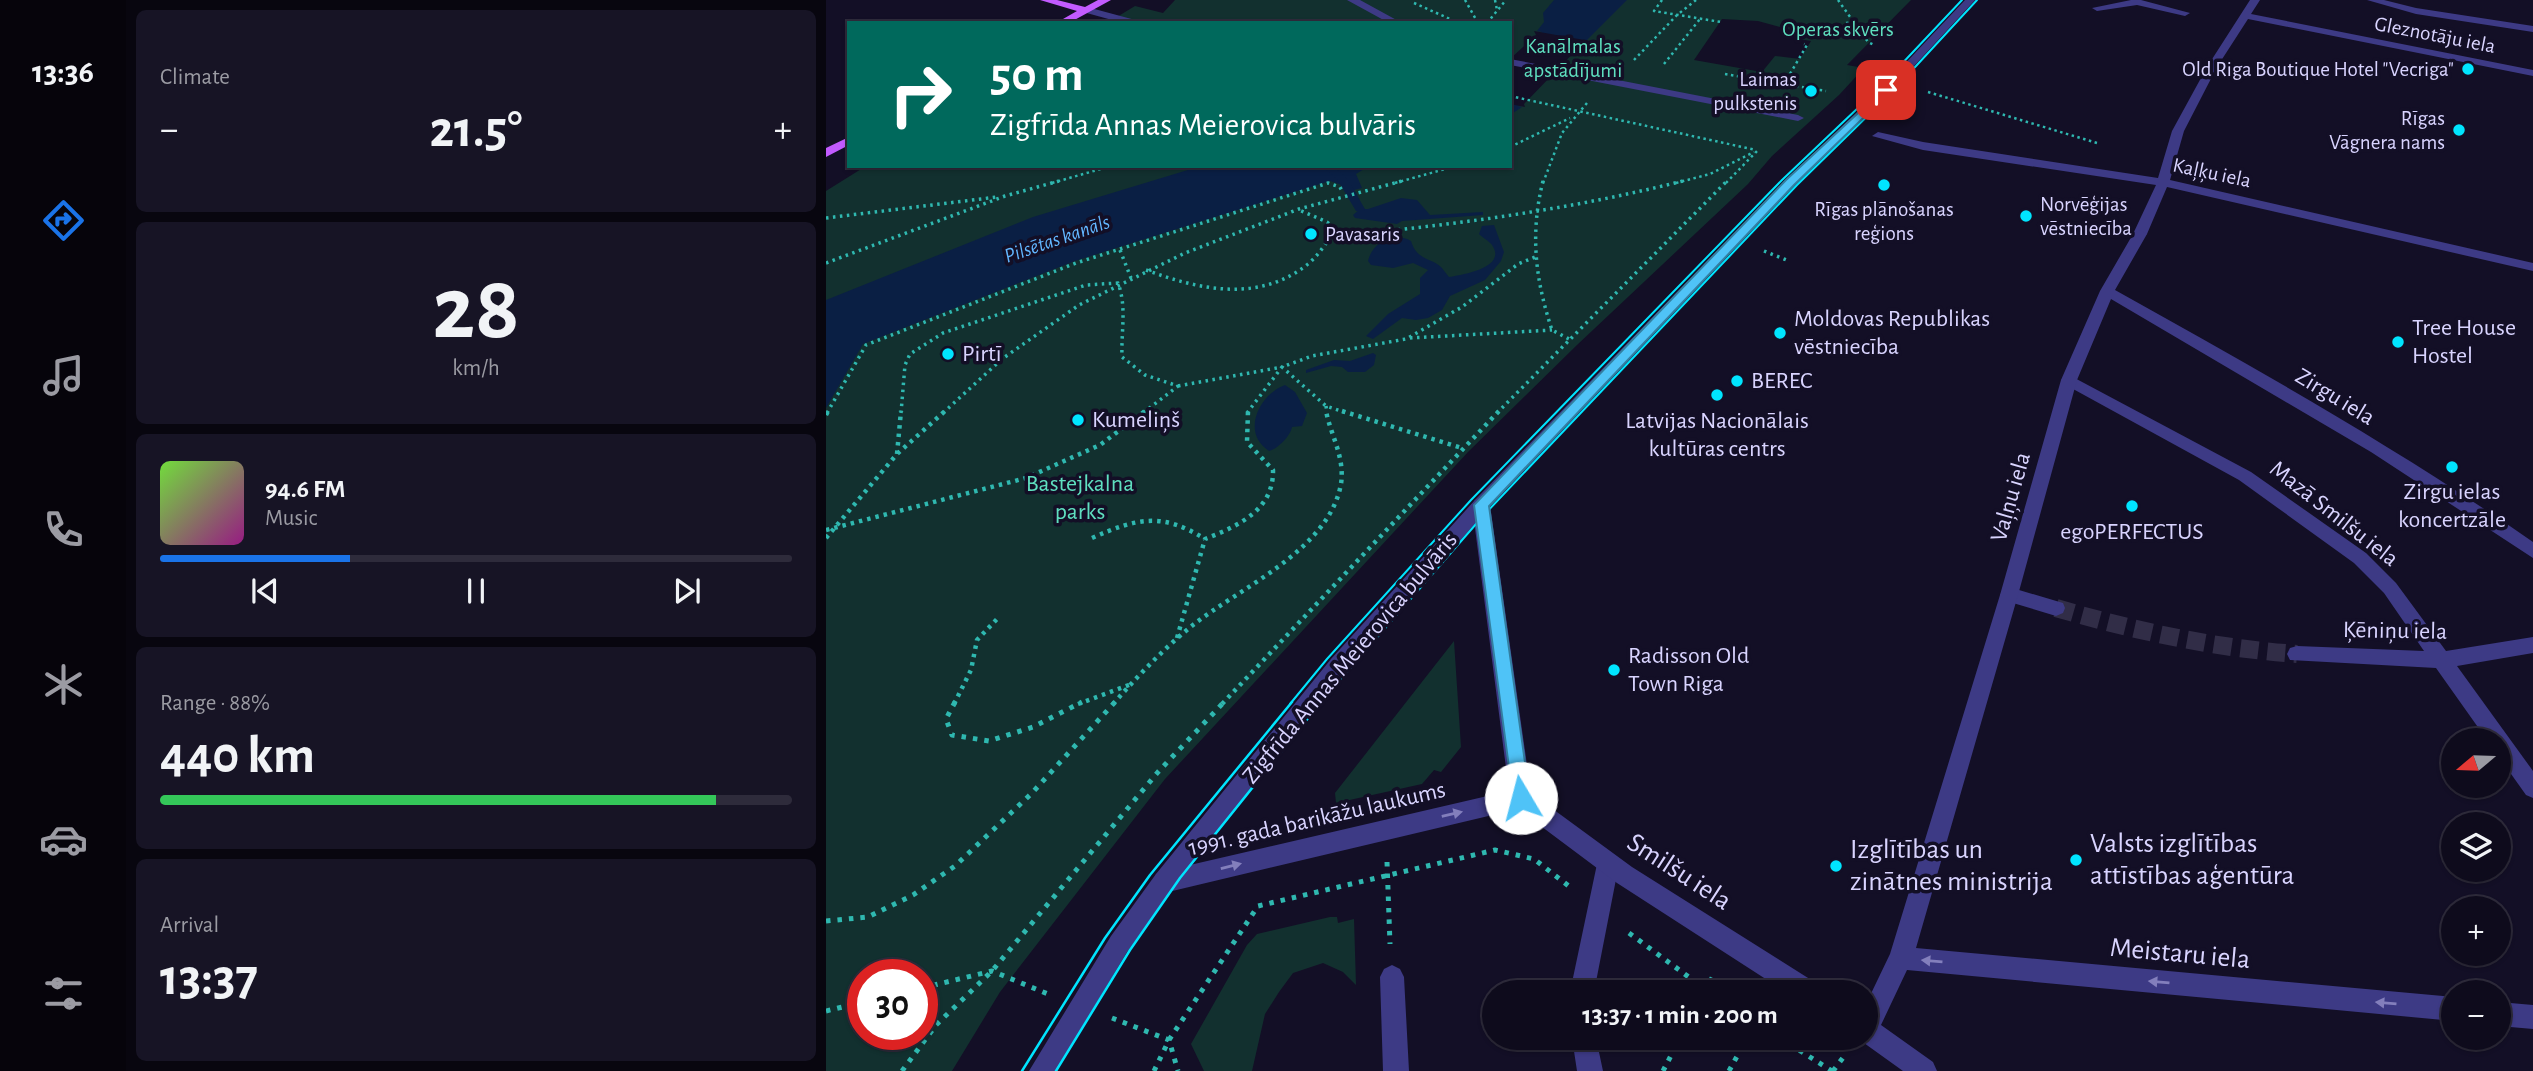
<!DOCTYPE html>
<meta charset="utf-8">
<style>
body{margin:0;font-family:"Alegreya Sans",sans-serif;background:#171425;color:#f1f3f6;height:100vh;display:flex;flex-direction:column;font-size:26px;white-space:nowrap}
*{box-sizing:border-box;margin:0}
p{font-size:23px;color:#9b9ba3}
.icon{flex:none;width:38px;height:38px;fill:none;stroke:currentColor;stroke-width:2;stroke-linecap:round;stroke-linejoin:round}
.map{position:relative;flex:1;overflow:hidden}
.details{display:flex;flex-direction:column;gap:10px;padding:10px;background:#08060f;width:700px}
.details>*{flex:none}
.top-card{position:absolute;left:21px;top:21px;width:665px;height:147px;border-radius:0px;box-shadow:0 2px 5px #0004,0 0 0 2px #2e2b3b;background:#00695c;color:#fff;overflow:hidden}
.needle{width:46px;rotate:251deg}
.fabs{position:absolute;left:1615px;top:728px;display:grid;gap:14px}
.fabs a{display:grid;place-items:center;width:70px;height:70px;border-radius:50%;background:#0e0b1c;box-shadow:0 2px 5px #0004,0 0 0 2px #2e2b3b;font-size:35px}
.speed{position:absolute;left:21px;top:959px;display:flex;gap:14px;font-size:35px;font-weight:700;text-align:center}
.speed>*{display:grid;place-content:center;width:91px;height:91px;border-radius:50%;background:#0e0b1c;box-shadow:0 2px 5px #0004,0 0 0 2px #2e2b3b;line-height:1}
.speed .limit{border:10px solid #d22;background:#fff;color:#111}
.pin{position:absolute;display:grid;place-items:center;width:60px;height:60px;color:#fff;margin:-30px;border-radius:14px;box-shadow:0 4px 10px #0006}
.me{position:absolute;width:77px;margin:-38px;rotate:352deg;stroke-linejoin:round;filter:drop-shadow(0 0 5px #0008)}
.turn{display:flex;align-items:center;gap:24px;height:147px;padding:0 28px;font-size:32px}
.turn .icon{width:91px;height:91px;stroke-width:2.5}
.turn b{display:block;font-size:49px;line-height:60px}
.big{font-size:52px;font-weight:600;line-height:1.1}
.details .card{flex:1;display:flex;flex-direction:column;justify-content:center;gap:10px;min-width:0;padding:0 24px;border-radius:10px;background:#171425}
.details .dial{align-items:center;gap:0}
.dial b{font-size:91px;line-height:1}
.song{display:flex;align-items:center;gap:21px}
.cover{width:84px;height:84px;border-radius:10px;background:linear-gradient(135deg,hsl(100 70% 55%),hsl(310 70% 35%))}
.played{height:7px;border-radius:4px;background:linear-gradient(90deg,#1a73e8 30%,#2e2b3b 30%)}
.keys{display:flex;justify-content:space-around;direction:ltr}
.heat{display:flex;justify-content:space-between;align-items:center;font-size:38px;direction:ltr}
.charge{height:10px;border-radius:5px;background:linear-gradient(90deg,#34c759 88%,#2e2b3b 0)}
.trip{position:absolute;left:656px;top:980px;width:396px;height:70px;border-radius:35px;background:#0e0b1c;box-shadow:0 2px 5px #0004,0 0 0 2px #2e2b3b;font-weight:600;line-height:70px;text-align:center}
main{display:flex;flex:1;min-height:0}
.menu{display:flex;flex-direction:column;width:126px;justify-content:space-around;align-items:center;background:#06040b;color:#9b9ba3}
.menu .icon{width:49px;height:49px}
.menu .current{color:#1a73e8}
.menu b{font-size:32px;color:#f1f3f6}
.map>svg:first-child{display:block}
.green{fill:#12302f;fill-rule:evenodd}
.water{fill:#0a1f44}
.pier{fill:#130f26}
.lines{fill:none;stroke-linecap:round;stroke-linejoin:round}
.stream{fill:#0a1f44;fill-rule:evenodd}
.pedestrian-tunnel{stroke:#312d47;stroke-width:18;stroke-dasharray:18 9;stroke-linecap:butt}
.path-far3{stroke:#2fb8b0;stroke-width:2.5;stroke-dasharray:2.5 3.5;stroke-linecap:butt}
.path-far2{stroke:#2fb8b0;stroke-width:3.5;stroke-dasharray:2.5 4.5;stroke-linecap:butt}
.path-far1{stroke:#2fb8b0;stroke-width:4.5;stroke-dasharray:3.5 5;stroke-linecap:butt}
.path{stroke:#2fb8b0;stroke-width:5;stroke-dasharray:4.5 7;stroke-linecap:butt}
.service{fill:#3d3a85;fill-rule:evenodd}
.pedestrian{fill:#3d3a85;fill-rule:evenodd}
.minor{fill:#3d3a85;fill-rule:evenodd}
.tertiary{fill:#3d3a85;fill-rule:evenodd}
.primary{fill:#c25bff;fill-rule:evenodd}
.tram-far1{stroke:#00e5ff;stroke-width:2}
.tram{stroke:#00e5ff;stroke-width:2.5}
.oneway{fill:#837fbc}
.route{fill:#4fc3f7;stroke:#337fa1;stroke-width:2}
.poi-dot{fill:#00e5ff;stroke:#130f26;stroke-width:2.5}
.labels{text-anchor:middle;dominant-baseline:central;stroke-width:7;stroke-linejoin:round;paint-order:stroke}
.far-park-label{font-size:21px;fill:#5fe0c0;stroke:#130f26}
.far-street-label{font-size:21px;fill:#d9d4ff;stroke:#130f26}
.far-poi-label{font-size:21px;fill:#d9d4ff;stroke:#130f26;text-anchor:end}
.far-water-label{font-size:21px;font-style:italic;fill:#62b6ff;stroke:#130f26}
.poi-label{font-size:24px;fill:#d9d4ff;stroke:#130f26;text-anchor:start}
.street-label{font-size:24px;fill:#d9d4ff;stroke:#130f26}
.park-label{font-size:24px;fill:#5fe0c0;stroke:#130f26}
.near-poi-label{font-size:28px;fill:#d9d4ff;stroke:#130f26;text-anchor:start}
.near-street-label{font-size:28px;fill:#d9d4ff;stroke:#130f26}
</style>
<main>
<nav class="menu">
<b>13:36</b>
<svg class="icon current" aria-label="directions" viewBox="0 0 24 24"><path d="M12 3l9 9-9 9-9-9zM9 14v-3h6M13 9l2 2-2 2"/></svg>
<svg class="icon" aria-label="music" viewBox="0 0 24 24"><path d="M9 18V5l10-2v13"/><circle cx="6" cy="18" r="3"/><circle cx="16" cy="16" r="3"/></svg>
<svg class="icon" aria-label="phone" viewBox="0 0 24 24"><path d="M5 4h4l2 5-3 2q2 4 5 5l2-3 5 2v4C11 20 4 13 5 4z"/></svg>
<svg class="icon" aria-label="climate" viewBox="0 0 24 24"><path d="M12 3v18M4 7l16 10M4 17L20 7"/></svg>
<svg class="icon" aria-label="car" viewBox="0 0 24 24"><path d="M5 17H2v-5l4-1 3-4h7l3 4 3 1v5h-3M9 17h6M6 11h13"/><circle cx="7" cy="17" r="2"/><circle cx="17" cy="17" r="2"/></svg>
<svg class="icon" aria-label="filters" viewBox="0 0 24 24"><path d="M4 7h16M4 17h16"/><circle cx="9" cy="7" r="2"/><circle cx="15" cy="17" r="2"/></svg>
</nav>
<section class="details">
<div class="card"><p>Climate</p>
<div class="heat"><a>−</a><b class="big">21.5°</b><a>+</a></div>
</div>
<div class="card dial"><b>28</b><p>km/h</p></div>
<div class="card">
<div class="song"><i class="cover"></i><div><b>94.6 FM</b><p>Music</p></div></div>
<div class="played"></div>
<div class="keys"><svg class="icon" aria-label="previous" viewBox="0 0 24 24"><path d="M18 5L8 12l10 7zM5 5v14"/></svg><svg class="icon" aria-label="pause" viewBox="0 0 24 24"><path d="M8 5v14M16 5v14"/></svg><svg class="icon" aria-label="next" viewBox="0 0 24 24"><path d="M6 5l10 7-10 7zM19 5v14"/></svg></div>
</div>
<div class="card"><p>Range · 88%</p><b class="big">440 km</b><div class="charge"></div></div>
<div class="card"><p>Arrival</p><b class="big">13:37</b></div>
</section>
<div class="map">
<svg width="1707" height="1071" viewBox="0 0 1707 1071">
<rect width="100%" height="100%" fill="#130f26"/>
<path class="green" d="M349 0H1085L1021 65 1038 68 1013 95 946 156 922 184 751 345 642 452 339 779 174 992 126 1071H0V191L40 166H684V23H281L309 6 337 13ZM896 19 932 21 965 30 961 37 985 41 974 59 949 56 936 72 868 60ZM37 975H96V1034H37Z
M628 641 635 747 615 772 608 770 596 784 510 803 509 793Z
M504 917H511L512 923 528 919 530 985 517 972 497 963 467 973 453 992 439 1014 426 1071H378L365 1044 421 945 431 934Z"/>
<path class="water" d="M728 0H801L760 41 755 40 692 106 696 107 684 115V64L716 32 711 31 718 22 717 13Z
M375 166H543L530 174 536 188 520 192 516 185 504 181 249 261 37 344 0 408V300L207 217Z
M575 198 591 200 604 215 657 212V215L576 221 571 224 529 218 527 215 534 209H542Z
M668 225 678 252 675 261 659 280 624 296 616 310 602 318 590 320 576 318 547 339 540 336 562 314 594 294V278L602 270 587 263 567 268 545 265 542 261C546 242 569 231 585 241 591 261 606 258 615 267 618 270 620 274 623 277 635 275 682 268 666 245 663 241 657 238 653 234L656 226Z
M547 353 550 355 548 365 539 372H522L516 367 505 366 480 373V370L508 360 524 361Z
M459 385 469 392 481 413 476 426 466 427C465 435 452 449 443 451 414 432 434 394 459 385Z"/>
<path class="pier" d="M708 31 764 41 756 44 698 104 699 107 684 104V59L710 35Z"/>
<g class="lines">
<path class="stream" d="M496 166C520 166 528 191 539 209L538 211H530L511 179Z"/>
<path class="pedestrian-tunnel" d="M1230 608C1309 631 1388 648 1471 654"/>
<path class="path-far3" d="M639 0 652 23
M669 0 671 10
M836 0 828 11 895 22
M1012 0 1042 42 1048 45
M588 3 633 23
M661 23 680 0
M1020 23 1028 22
M808 60 851 15 870 0
M838 64 874 19
M899 74 1000 91
M958 84 981 45 978 44
M1102 92 1271 143
M684 96 930 150
M684 147 744 118
M226 183 285 166
M569 183 630 166
M717 183 736 133 761 103
M850 183 884 174 928 152
M900 183 931 151"/>
<path class="path-far2" d="M717 181C704 233 709 279 726 330L745 340
M0 218 171 197
M510 230 521 235C635 224 746 209 857 181
M294 250 305 278
M938 251 963 261
M0 263 179 196 233 181
M320 270C374 290 433 303 482 264 493 255 501 241 510 230L501 222 473 210
M584 338 726 330
M352 386 456 367 500 406 521 413
M500 406 501 413
M1 413 40 345 250 263 502 183 514 187 517 193
M75 413 79 365 84 354 117 333 260 285 292 283C301 307 295 331 296 357L319 375 352 386 317 413
M117 413 176 359 253 305 359 253 473 209 576 181
M421 413 456 367 486 356 580 339 636 307 692 264 709 257
M671 413 901 181"/>
<path class="path-far1" d="M516 411 636 448
M0 415 2 411
M71 454 75 411
M0 530 200 478 274 445 319 411
M0 538 71 454 119 411
M266 538C311 518 336 512 379 539
M351 638 379 539C412 526 448 510 447 470L421 442 422 411
M128 704 145 670 151 640 171 619
M252 704 303 685
M287 704C312 676 338 648 367 625 415 587 503 550 515 484 519 457 505 436 500 411
M396 704 673 411"/>
<path class="path" d="M129 702 120 719 126 735 163 741 207 727 256 702
M561 862 564 944
M0 921 42 917 87 895 129 866 206 793 289 702
M803 933 883 992
M96 988 166 971 222 994
M879 992 889 972
M0 1011 37 1002
M286 1018 343 1040 352 1071
M954 1038 1006 1071
M76 1071 110 1025 166 971 332 772 398 702
M328 1071 343 1040 432 906 669 850 708 859 744 887
M837 1071 854 1038
M903 1071 921 1038
M1007 1071 1019 1055"/>
<path class="service" d="M1305 0H1315L1364 13 1359 16 1311 5 1271 11 1266 8Z
M566 965 574 969 578 977 583 1071H557L554 977 558 969Z"/>
<path class="pedestrian" d="M521 0H534L576 23H563Z
M1424 0H1434L1425 14 1707 70V76L1422 19 1391 67 1358 131 1344 180 1707 263V271L1341 187 1321 234 1314 238 1307 234 1330 185 1097 150 1046 136 1052 132 1097 142 1332 178 1346 131 1381 67Z
M1541 0H1558L1590 8 1707 26V32L1590 14Z
M261 7 313 21 314 23H297L257 12V8Z
M684 59 972 115 978 118 972 121 684 65Z
M1243 375 1425 472 1540 553 1570 583 1620 651 1707 637V653L1631 666 1707 771V798L1700 795 1673 757V740H1661L1610 668 1464 660 1461 654 1464 648 1471 646 1598 651 1558 593 1528 563 1413 480 1238 384 1235 380Z
M1183 587 1237 603 1239 608 1237 613 1230 616 1177 600 1174 595 1177 590Z
M782 853 790 856 793 864 768 992H744L771 864 774 856Z
M746 1038H770L777 1071H751Z"/>
<path class="minor" d="M1314 230 1321 234 1289 290C1431 369 1573 449 1707 542V558L1545 452 1285 299 1251 380 1192 595 1090 948 1628 997V1021L1081 970 1055 1025 1107 1062 1111 1071H1077L1031 1038H1040V1004L1064 954 1174 595 1235 380 1274 291 1307 234Z
M655 498 661 500 664 505 705 793 806 867 990 983 993 992H960L791 883 692 809 338 893 330 890 327 882 330 874 338 871 683 791 646 505 649 500Z
M1673 1002 1707 1005V1029L1673 1026Z"/>
<path class="tertiary" d="M1139 0H1149L1064 92 968 186 661 510 519 671 346 890 301 952 230 1071H203L285 936 330 874 505 659 649 500 960 180 1056 88Z"/>
<path class="primary" d="M214 0H231L259 7 272 0H285L243 23H230L251 11Z
M23 137V145L0 157V148Z"/>
<path class="tram-far1" d="M464 704 501 659 645 500 956 180 1053 88 1136 0
M493 704 657 516 971 185 1066 92 1151 0"/>
<path class="tram" d="M196 1071 279 938 324 875 466 702
M230 1071 304 950 354 878 495 702"/>
</g>
<defs><path id="oneway-solid" d="M-6-.8H1V-3.2L6.5 0L1 3.2V.8H-6Z" transform="scale(1.75)"/></defs>
<g class="oneway">
<use href="#oneway-solid" transform="translate(626 814) rotate(-13)"/>
<use href="#oneway-solid" transform="translate(405 866) rotate(-14)"/>
<use href="#oneway-solid" transform="translate(1106 961) rotate(-175)"/>
<use href="#oneway-solid" transform="translate(1333 982) rotate(-175)"/>
<use href="#oneway-solid" transform="translate(1560 1003) rotate(-175)"/>
</g>
<path class="route" d="M1060 87 1065 90 1064 92 968 185 663 506 704 798 701 805 695 807 688 805 648 505 960 180Z"/>
<g class="poi-dot">
<circle cx="1642" cy="69" r="7"/>
<circle cx="985" cy="91" r="7"/>
<circle cx="1633" cy="130" r="7"/>
<circle cx="1058" cy="185" r="7"/>
<circle cx="1200" cy="216" r="7"/>
<circle cx="485" cy="234" r="7"/>
<circle cx="954" cy="333" r="7"/>
<circle cx="1572" cy="342" r="7"/>
<circle cx="122" cy="354" r="7"/>
<circle cx="911" cy="381" r="7"/>
<circle cx="891" cy="395" r="7"/>
<circle cx="252" cy="420" r="7"/>
<circle cx="1626" cy="467" r="7"/>
<circle cx="1306" cy="506" r="7"/>
<circle cx="788" cy="670" r="7"/>
<circle cx="1250" cy="860" r="7"/>
<circle cx="1010" cy="866" r="7"/>
</g>
<g class="labels">
<g class="far-park-label">
<text x="1012" y="29">Operas skvērs</text>
<text x="747" y="46">Kanālmalas<tspan x="747" dy="24">apstādījumi</tspan></text>
</g>
<g class="far-street-label">
<text transform="translate(1609 35) rotate(11)">Gleznotāju iela</text>
<text transform="translate(1386 173) rotate(12)">Kaļķu iela</text>
</g>
<g class="far-poi-label">
<text x="1628" y="69">Old Riga Boutique Hotel "Vecriga"</text>
<text x="971" y="79">Laimas<tspan x="971" dy="24">pulkstenis</tspan></text>
<text x="1619" y="118">Rīgas<tspan x="1619" dy="24">Vāgnera nams</tspan></text>
<text x="1214" y="204" text-anchor="start">Norvēģijas<tspan x="1214" dy="24">vēstniecība</tspan></text>
<text x="1058" y="209" text-anchor="middle">Rīgas plānošanas<tspan x="1058" dy="24">reģions</tspan></text>
<text x="499" y="234" text-anchor="start">Pavasaris</text>
</g>
<g class="far-water-label">
<text transform="translate(231 239) rotate(-19)">Pilsētas kanāls</text>
</g>
<g class="poi-label">
<text x="968" y="319">Moldovas Republikas<tspan x="968" dy="28">vēstniecība</tspan></text>
<text x="1586" y="328">Tree House<tspan x="1586" dy="28">Hostel</tspan></text>
<text x="136" y="354">Pirtī</text>
<text x="925" y="381">BEREC</text>
<text x="266" y="420">Kumeliņš</text>
<text x="891" y="421" text-anchor="middle">Latvijas Nacionālais<tspan x="891" dy="28">kultūras centrs</tspan></text>
<text x="1626" y="492" text-anchor="middle">Zirgu ielas<tspan x="1626" dy="28">koncertzāle</tspan></text>
<text x="1306" y="532" text-anchor="middle">egoPERFECTUS</text>
<text x="802" y="656">Radisson Old<tspan x="802" dy="28">Town Riga</tspan></text>
</g>
<g class="street-label">
<text transform="translate(1509 397) rotate(31)">Zirgu iela</text>
<text transform="translate(1185 497) rotate(-74)">Vaļņu iela</text>
<text transform="translate(1508 514) rotate(38)">Mazā Smilšu iela</text>
<text transform="translate(1569 631) rotate(1)">Ķēniņu iela</text>
<text transform="translate(524 658) rotate(-50)">Zigfrīda Annas Meierovica bulvāris</text>
<text transform="translate(491 819) rotate(-13)">1991. gada barikāžu laukums</text>
</g>
<g class="park-label">
<text x="254" y="484">Bastejkalna<tspan x="254" dy="28">parks</tspan></text>
</g>
<g class="near-poi-label">
<text x="1264" y="844">Valsts izglītības<tspan x="1264" dy="32">attīstības aģentūra</tspan></text>
<text x="1024" y="850">Izglītības un<tspan x="1024" dy="32">zinātnes ministrija</tspan></text>
</g>
<g class="near-street-label">
<text transform="translate(853 872) rotate(33)">Smilšu iela</text>
<text transform="translate(1354 954) rotate(5)">Meistaru iela</text>
</g>
</g>
</svg>
<div class="fabs">
<a><svg class="needle" viewBox="-14 -14 28 28"><path d="M0-13l5 13h-10z" fill="#e53935"/><path d="M0 13l5-13h-10z" fill="#9b9ba3"/></svg></a>
<a><svg class="icon" aria-label="layers" viewBox="0 0 24 24"><path d="M12 4l9 5-9 5-9-5zM3 14l9 5 9-5"/></svg></a>
<a>+</a>
<a>−</a>
</div>
<div class="speed"><div class="limit">30</div></div>
<div class="pin" style="left:1060px;top:90px;background:#d93025"><svg class="icon" aria-label="arrive" viewBox="0 0 24 24"><path d="M6 21V4h12l-3 4 3 4H6"/></svg></div>
<svg class="me" style="left:695px;top:798px" viewBox="-20 -20 40 40"><circle r="19" fill="#fff"/><path d="M0-13L10 11 0 6-10 11z" fill="#4fc3f7"/></svg>
<div class="trip">13:37 · 1 min · 200 m</div>
<div class="top-card">
<div class="turn"><svg class="icon" aria-label="right" viewBox="0 0 24 24"><path d="M7 20v-9h11M14 6l5 5-5 5"/></svg><div><b>50 m</b>Zigfrīda Annas Meierovica bulvāris</div></div>
</div>
</div>
</main>
